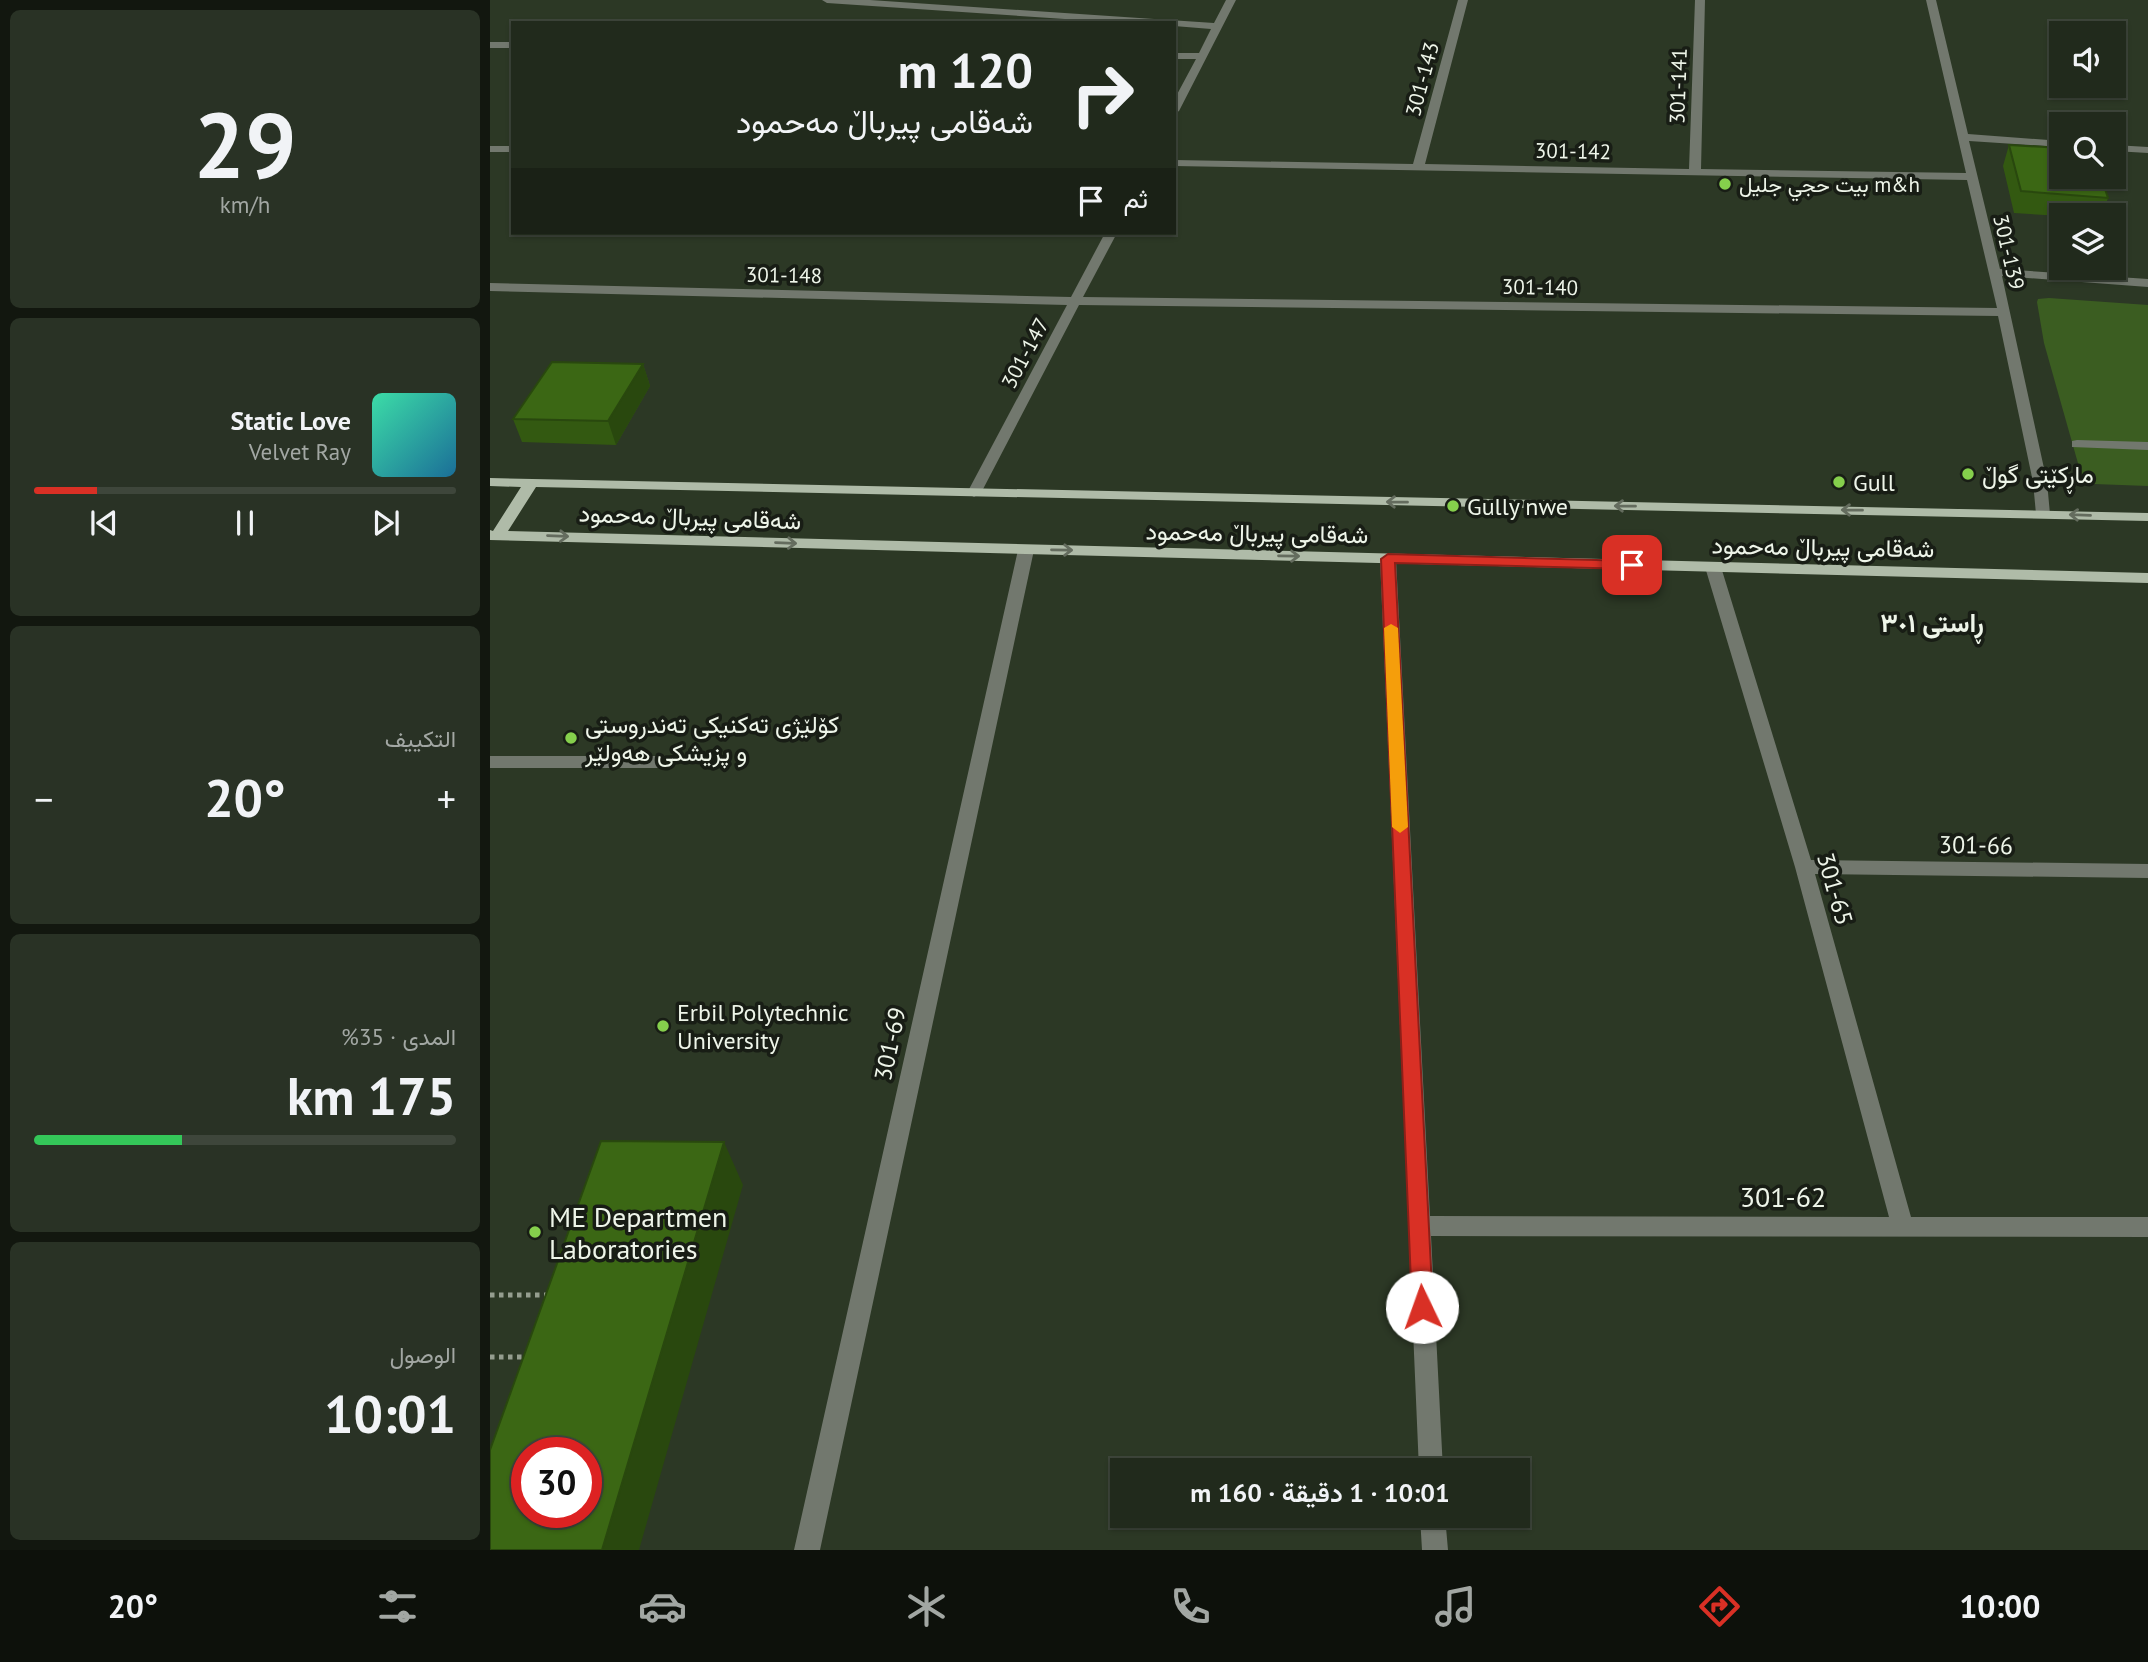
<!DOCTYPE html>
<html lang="ar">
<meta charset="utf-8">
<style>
body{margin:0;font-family:"PT Sans",Vazirmatn,sans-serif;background:#293225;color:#f1f3f6;direction:rtl;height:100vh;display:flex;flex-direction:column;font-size:26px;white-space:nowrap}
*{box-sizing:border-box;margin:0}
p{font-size:23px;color:#a2a7a3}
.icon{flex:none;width:38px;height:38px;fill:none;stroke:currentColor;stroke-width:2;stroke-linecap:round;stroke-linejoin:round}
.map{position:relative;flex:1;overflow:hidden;direction:ltr}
.sheet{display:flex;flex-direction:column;gap:10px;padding:10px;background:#12170f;width:490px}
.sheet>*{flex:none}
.hud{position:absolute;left:21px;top:21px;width:665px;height:214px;border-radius:0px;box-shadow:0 2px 5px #0004,0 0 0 2px #3e463b;direction:rtl;background:#212a1c;color:#f1f3f6;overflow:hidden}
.tools{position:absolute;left:1559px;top:21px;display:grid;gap:14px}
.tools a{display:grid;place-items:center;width:77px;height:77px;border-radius:0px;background:#212a1c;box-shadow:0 2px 5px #0004,0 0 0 2px #3e463b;font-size:35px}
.speed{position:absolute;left:21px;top:1437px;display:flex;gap:14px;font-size:35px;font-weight:700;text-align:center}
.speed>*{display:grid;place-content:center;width:91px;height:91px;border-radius:50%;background:#212a1c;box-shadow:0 2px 5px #0004,0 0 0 2px #3e463b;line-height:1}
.speed .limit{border:10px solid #d22;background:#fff;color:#111}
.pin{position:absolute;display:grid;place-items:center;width:60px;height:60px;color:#fff;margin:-30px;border-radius:14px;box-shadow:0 4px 10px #0006}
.me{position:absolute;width:77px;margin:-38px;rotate:357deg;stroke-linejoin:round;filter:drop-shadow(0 0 5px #0008)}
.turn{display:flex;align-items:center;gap:24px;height:147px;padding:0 28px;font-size:32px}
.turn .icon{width:91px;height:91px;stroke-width:2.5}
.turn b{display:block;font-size:49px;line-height:60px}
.then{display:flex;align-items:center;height:66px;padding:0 28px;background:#0003;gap:14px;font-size:26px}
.big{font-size:52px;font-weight:600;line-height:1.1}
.sheet .tile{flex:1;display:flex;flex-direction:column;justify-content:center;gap:10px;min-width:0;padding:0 24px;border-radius:10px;background:#293225}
.sheet .dial{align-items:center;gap:0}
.dial b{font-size:91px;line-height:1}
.song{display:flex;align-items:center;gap:21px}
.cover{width:84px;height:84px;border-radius:10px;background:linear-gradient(135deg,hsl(160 70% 55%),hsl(200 70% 35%))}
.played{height:7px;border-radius:4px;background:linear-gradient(90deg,#d93025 15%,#3e463b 15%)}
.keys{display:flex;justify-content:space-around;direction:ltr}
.heat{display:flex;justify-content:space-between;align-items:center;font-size:38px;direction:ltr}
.charge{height:10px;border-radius:5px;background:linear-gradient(90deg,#34c759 35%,#3e463b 0)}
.trip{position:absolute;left:620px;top:1458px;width:420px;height:70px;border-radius:0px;background:#212a1c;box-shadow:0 2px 5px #0004,0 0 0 2px #3e463b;font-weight:600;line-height:70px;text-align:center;direction:rtl}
.menu{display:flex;height:112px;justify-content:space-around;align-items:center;background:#0d110b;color:#a2a7a3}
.menu .icon{width:49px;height:49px}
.menu .current{color:#d93025}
.menu b{font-size:32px;color:#f1f3f6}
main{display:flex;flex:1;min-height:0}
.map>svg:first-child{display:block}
.green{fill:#3b5d21}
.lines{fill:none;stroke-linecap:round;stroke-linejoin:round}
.path{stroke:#959e8f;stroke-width:5;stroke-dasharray:4.5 4.5;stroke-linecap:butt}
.minor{fill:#72786e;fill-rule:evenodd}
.major{fill:#afbba8;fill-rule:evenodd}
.wall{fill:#335911}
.shaded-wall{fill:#29480e}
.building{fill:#3b6714;stroke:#29480e;stroke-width:2;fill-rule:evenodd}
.oneway{stroke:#646c5e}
.route{fill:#d93025;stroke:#8d1f18;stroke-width:2}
.slow{fill:#f59e0b}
.poi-dot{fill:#85cf4c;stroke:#181d15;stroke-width:2.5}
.labels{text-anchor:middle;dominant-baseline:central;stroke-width:7;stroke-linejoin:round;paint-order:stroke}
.far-street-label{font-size:21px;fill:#eef5e9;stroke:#181d15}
.far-poi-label{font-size:21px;fill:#eef5e9;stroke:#181d15;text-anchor:start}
.poi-label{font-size:24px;fill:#eef5e9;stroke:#181d15;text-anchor:start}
.street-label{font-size:24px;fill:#eef5e9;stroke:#181d15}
.neighbourhood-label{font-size:26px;font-weight:bold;fill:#eef5e9;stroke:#181d15}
.near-street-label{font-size:28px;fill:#eef5e9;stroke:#181d15}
.near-poi-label{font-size:28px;fill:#eef5e9;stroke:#181d15;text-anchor:start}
</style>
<main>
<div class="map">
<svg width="1658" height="1550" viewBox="0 0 1658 1550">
<rect width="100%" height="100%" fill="#2c3825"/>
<path class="green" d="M1559 298 1658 305V486L1604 484 1593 481 1554 343 1547 302 1548 299Z"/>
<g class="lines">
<path class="path" d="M0 1295H59
M0 1357H36"/>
<path class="minor" d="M332 0H380L724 23 736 0H746L689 111 684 114V100L706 59H684V53H709L721 29 684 26V23H635L337 3Z
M968 0H978L935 164 1199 169 1205 0H1215L1211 169 1476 173 1436 0H1446L1478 134 1572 141V147L1479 141 1510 269 1658 279V287L1512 276 1557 482 1560 514 1558 517 1553 518 1546 514 1543 482 1508 316 589 305 491 493 484 497 477 493 577 305 0 291V283L581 297 615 233H627L593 297 1507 308 1477 180 684 166V160L923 164Z
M0 42H23V48H0Z
M1624 145 1658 147V153L1624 151Z
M0 146H23V152H0Z
M1587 440 1658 442V450L1582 447V441Z
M536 545 544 550 330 1550H304L528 550Z
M898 554 906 559 940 1216 1399 1217 1305 867 1215 567 1223 562 1231 567 1321 860 1658 864V878L1325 874 1421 1217H1658V1237L941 1236 953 1470H929L890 559Z
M0 756H167L176 762 167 768H0Z
M930 1516H955L958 1550H932Z"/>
<path class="major" d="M0 478 1658 513V521L46 487 18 531 1658 573V583L0 540V530L3 531 31 487 0 486Z"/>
</g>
<path class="wall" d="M1519 145 1618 198 1612 215H1572V216L1524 213 1513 166Z
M153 364 160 386 126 445 32 442 23 419Z"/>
<path class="shaded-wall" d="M153 364 160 386 126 445 118 421Z
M234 1142 253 1185 149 1550H112Z"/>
<path class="building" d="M1519 145 1572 148V177H1611L1618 198 1531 191Z
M62 362 153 364 118 421 23 419Z
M111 1141 234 1142 112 1550H0V1450ZM37 1452H96V1512H37Z"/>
<defs><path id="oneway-shaft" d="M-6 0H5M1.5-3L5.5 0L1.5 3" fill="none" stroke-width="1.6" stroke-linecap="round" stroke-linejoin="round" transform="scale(1.75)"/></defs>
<g class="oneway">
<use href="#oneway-shaft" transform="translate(907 502) rotate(-179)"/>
<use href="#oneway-shaft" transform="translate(1135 506) rotate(-179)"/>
<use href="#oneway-shaft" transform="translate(1362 510) rotate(-179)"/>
<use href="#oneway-shaft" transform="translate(1590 515) rotate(-178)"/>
<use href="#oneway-shaft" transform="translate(68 536) rotate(2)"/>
<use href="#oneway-shaft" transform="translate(296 543) rotate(2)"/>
<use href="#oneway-shaft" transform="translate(572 550) rotate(1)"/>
<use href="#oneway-shaft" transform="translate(799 556) rotate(1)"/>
</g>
<path class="route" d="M898 554 1142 561 1149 565 1142 569 905 563 943 1307 940 1314 932 1317 925 1314 922 1307 891 559Z"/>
<path class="slow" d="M901 624 908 628 918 827 910 833 902 827 894 628Z"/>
<g class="poi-dot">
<circle cx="1235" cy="184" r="7"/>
<circle cx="1478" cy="474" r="7"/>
<circle cx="1349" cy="482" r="7"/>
<circle cx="963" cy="506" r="7"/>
<circle cx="81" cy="738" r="7"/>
<circle cx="173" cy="1026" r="7"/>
<circle cx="45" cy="1232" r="7"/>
</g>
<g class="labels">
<g class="far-street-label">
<text transform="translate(932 79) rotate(-75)">301-143</text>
<text transform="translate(1188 86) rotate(-88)">301-141</text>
<text transform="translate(1083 151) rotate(1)">301-142</text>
<text transform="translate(1519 252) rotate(77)">301-139</text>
<text transform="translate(294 275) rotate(1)">301-148</text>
<text transform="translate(1050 287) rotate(1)">301-140</text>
<text transform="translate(535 353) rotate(-62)">301-147</text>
</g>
<g class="far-poi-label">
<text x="1249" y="184">بيت حجي جليل m&amp;h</text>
</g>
<g class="poi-label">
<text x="1492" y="474">ماڕکێتی گوڵ</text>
<text x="1363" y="482">Gull</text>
<text x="977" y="506">Gully nwe</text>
<text x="95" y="724">کۆلێژی تەکنیکی تەندروستی<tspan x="95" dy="28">و پزیشکی هەولێر</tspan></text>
<text x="187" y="1012">Erbil Polytechnic<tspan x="187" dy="28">University</tspan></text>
</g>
<g class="street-label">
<text transform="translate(200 517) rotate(2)">شەقامی پیرباڵ مەحمود</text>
<text transform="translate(767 533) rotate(1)">شەقامی پیرباڵ مەحمود</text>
<text transform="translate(1333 547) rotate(1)">شەقامی پیرباڵ مەحمود</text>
<text transform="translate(1486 845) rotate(1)">301-66</text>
<text transform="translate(1345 889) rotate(74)">301-65</text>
<text transform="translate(400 1044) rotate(-78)">301-69</text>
</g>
<g class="neighbourhood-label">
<text x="1442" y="622">ڕاستی ٣٠١</text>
</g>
<g class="near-street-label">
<text x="1293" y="1196">301-62</text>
</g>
<g class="near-poi-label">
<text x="59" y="1216">ME Departmen<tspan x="59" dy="32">Laboratories</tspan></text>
</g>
</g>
</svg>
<div class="tools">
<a><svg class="icon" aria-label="sound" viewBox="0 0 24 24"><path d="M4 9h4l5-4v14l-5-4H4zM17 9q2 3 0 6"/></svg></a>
<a><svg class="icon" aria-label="search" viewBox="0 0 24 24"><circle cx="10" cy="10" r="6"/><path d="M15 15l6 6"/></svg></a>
<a><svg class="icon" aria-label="layers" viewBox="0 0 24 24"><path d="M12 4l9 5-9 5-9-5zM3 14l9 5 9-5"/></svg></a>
</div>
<div class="speed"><div class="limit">30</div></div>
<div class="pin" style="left:1142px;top:565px;background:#d93025"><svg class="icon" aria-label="arrive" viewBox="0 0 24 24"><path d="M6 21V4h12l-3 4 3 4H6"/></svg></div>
<svg class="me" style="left:932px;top:1307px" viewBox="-20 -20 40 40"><circle r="19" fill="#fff"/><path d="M0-13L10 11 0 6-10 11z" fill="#d93025"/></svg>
<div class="trip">10:01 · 1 دقيقة · 160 m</div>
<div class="hud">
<div class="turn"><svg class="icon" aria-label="right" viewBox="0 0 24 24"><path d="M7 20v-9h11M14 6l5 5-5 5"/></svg><div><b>120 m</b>شەقامی پیرباڵ مەحمود</div></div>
<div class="then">ثم<svg class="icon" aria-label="arrive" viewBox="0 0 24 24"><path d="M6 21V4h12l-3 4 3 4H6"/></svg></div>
</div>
</div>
<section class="sheet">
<div class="tile dial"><b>29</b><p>km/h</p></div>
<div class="tile">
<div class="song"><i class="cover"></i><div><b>Static Love</b><p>Velvet Ray</p></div></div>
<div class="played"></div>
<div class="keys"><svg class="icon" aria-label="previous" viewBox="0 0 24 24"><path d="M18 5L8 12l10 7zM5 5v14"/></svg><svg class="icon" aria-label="pause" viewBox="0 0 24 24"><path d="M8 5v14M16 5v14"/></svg><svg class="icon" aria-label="next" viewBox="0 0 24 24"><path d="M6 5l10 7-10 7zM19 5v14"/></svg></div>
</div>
<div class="tile"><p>التكييف</p>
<div class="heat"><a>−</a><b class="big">20°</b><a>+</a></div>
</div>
<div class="tile"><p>المدى · 35%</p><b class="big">175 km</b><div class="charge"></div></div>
<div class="tile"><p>الوصول</p><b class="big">10:01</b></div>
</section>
</main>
<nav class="menu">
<b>10:00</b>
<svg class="icon current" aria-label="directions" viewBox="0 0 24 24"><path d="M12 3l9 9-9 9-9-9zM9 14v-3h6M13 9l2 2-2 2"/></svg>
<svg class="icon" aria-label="music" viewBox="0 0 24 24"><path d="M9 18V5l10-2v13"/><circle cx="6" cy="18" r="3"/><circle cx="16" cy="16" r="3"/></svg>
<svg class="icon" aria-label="phone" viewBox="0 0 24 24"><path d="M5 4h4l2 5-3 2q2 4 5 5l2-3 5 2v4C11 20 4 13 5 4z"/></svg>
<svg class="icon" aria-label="climate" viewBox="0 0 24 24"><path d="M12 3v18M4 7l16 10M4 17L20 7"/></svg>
<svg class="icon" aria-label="car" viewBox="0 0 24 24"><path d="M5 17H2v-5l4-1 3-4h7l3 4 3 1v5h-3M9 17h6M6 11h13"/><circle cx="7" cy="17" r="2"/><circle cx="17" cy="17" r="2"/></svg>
<svg class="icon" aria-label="filters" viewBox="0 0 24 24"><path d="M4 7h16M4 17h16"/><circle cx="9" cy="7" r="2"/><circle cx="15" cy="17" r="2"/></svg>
<b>20°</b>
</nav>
